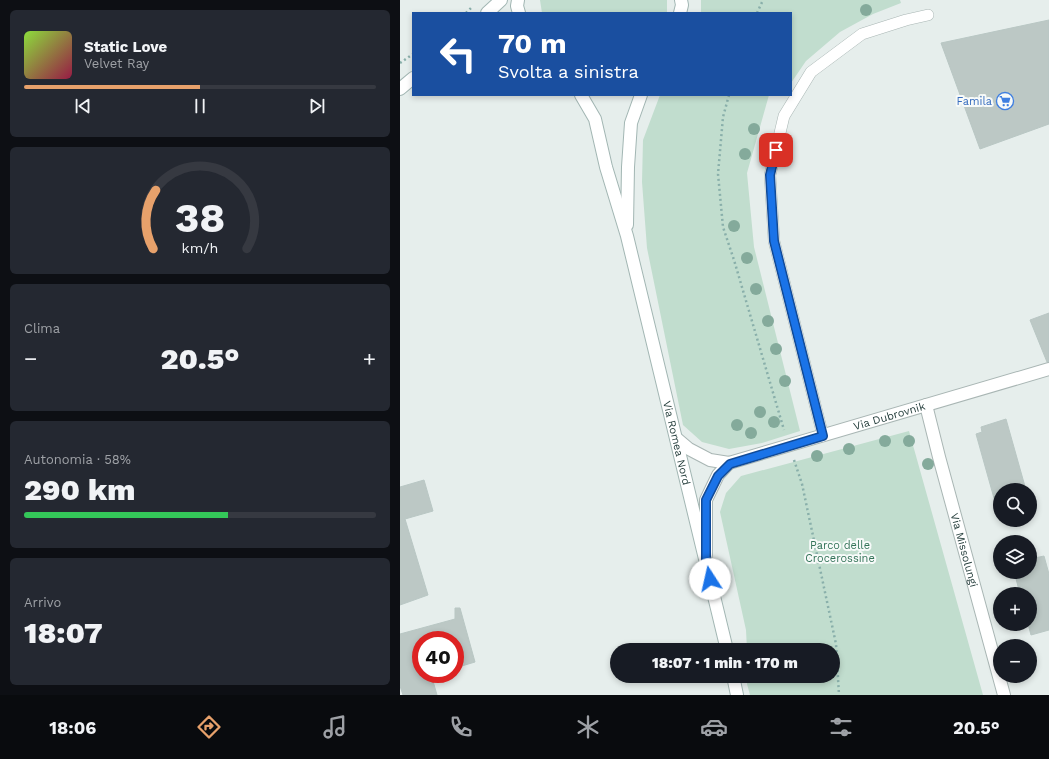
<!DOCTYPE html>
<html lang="it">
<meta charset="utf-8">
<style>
body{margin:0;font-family:"Work Sans",sans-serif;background:#242831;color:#f1f3f6;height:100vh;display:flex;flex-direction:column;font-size:15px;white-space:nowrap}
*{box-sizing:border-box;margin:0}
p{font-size:13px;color:#9ea1a6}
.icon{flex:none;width:22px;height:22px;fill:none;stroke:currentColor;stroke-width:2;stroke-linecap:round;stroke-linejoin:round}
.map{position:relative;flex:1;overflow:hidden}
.details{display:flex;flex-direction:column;gap:10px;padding:10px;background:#0d0f14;width:400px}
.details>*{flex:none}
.guide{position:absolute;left:12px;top:12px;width:380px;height:84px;border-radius:0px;box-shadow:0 2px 6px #0003;background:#1a4fa0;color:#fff;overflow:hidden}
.fabs{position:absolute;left:593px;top:483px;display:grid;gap:8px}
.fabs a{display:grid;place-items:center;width:44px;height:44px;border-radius:50%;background:#171b24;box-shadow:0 2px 6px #0003;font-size:20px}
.speed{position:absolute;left:12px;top:631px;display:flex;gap:8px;font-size:20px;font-weight:700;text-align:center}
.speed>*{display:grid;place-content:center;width:52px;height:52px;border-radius:50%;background:#171b24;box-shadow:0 2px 6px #0003;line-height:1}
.speed .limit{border:6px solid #d22;background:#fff;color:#111}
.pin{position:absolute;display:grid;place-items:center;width:34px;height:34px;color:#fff;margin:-17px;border-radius:8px;box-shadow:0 2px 6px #0006}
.me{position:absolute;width:44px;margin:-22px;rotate:350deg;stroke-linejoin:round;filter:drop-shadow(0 0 3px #0008)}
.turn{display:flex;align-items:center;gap:14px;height:84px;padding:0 20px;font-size:18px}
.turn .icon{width:52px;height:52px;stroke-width:2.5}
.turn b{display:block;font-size:28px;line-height:34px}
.big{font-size:30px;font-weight:800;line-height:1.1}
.details .tile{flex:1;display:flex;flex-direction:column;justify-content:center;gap:6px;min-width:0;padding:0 14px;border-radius:6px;background:#242831}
.details .dial{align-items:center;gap:0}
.dial svg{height:104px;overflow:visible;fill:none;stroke:#363941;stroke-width:7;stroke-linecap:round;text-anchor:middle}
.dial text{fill:#f1f3f6;stroke:none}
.song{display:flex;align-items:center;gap:12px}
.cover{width:48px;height:48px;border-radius:6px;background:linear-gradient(135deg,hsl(90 70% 55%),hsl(340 70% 35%))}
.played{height:4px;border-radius:2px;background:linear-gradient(90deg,#e7a16b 50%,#363941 50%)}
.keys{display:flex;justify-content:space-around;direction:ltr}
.heat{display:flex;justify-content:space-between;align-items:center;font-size:22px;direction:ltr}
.charge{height:6px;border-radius:3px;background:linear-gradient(90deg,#34c759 58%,#363941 0)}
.trip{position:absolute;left:210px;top:643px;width:230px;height:40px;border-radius:20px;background:#171b24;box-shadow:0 2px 6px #0003;font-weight:800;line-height:40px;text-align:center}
.dock{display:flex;height:64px;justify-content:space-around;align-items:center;background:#090b0e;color:#9ea1a6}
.dock .icon{width:28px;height:28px}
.dock .active{color:#e7a16b}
.dock b{font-size:18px;color:#f1f3f6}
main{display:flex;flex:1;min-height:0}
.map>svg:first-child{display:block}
.green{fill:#c1ddce}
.building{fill:#bcc8c5;stroke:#b9c7c4}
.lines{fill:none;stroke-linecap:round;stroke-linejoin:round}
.lane-casing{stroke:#a9b6b4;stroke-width:12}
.street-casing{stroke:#a9b6b4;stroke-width:14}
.secondary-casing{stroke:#a2b6b3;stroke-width:14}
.path{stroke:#89afaa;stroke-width:2.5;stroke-dasharray:2 3;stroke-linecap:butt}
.lane{stroke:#fff;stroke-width:11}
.street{stroke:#fff;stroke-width:12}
.secondary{stroke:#fff;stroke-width:12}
.tree{fill:#84aa9b}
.route-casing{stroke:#114b97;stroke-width:10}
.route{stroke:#1a73e8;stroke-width:7}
.labels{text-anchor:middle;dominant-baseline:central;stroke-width:4;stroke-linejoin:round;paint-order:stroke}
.shop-label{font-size:11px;fill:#366cbe;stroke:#f7faf9;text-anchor:end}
.street-label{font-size:11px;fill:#263f3d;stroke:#f7faf9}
.park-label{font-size:11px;fill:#337358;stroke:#f7faf9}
</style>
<main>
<section class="details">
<div class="tile">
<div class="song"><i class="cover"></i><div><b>Static Love</b><p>Velvet Ray</p></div></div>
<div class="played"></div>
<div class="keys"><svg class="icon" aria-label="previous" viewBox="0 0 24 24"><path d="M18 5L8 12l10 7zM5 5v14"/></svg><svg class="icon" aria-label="pause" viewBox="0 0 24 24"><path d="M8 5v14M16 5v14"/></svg><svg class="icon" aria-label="next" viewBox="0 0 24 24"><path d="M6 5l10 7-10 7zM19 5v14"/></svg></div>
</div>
<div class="tile dial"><svg viewBox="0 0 100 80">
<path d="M14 69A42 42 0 1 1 86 69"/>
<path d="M14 69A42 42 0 0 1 16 24" stroke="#e7a16b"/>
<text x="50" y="56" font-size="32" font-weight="700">38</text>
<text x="50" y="72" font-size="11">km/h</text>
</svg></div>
<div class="tile"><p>Clima</p>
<div class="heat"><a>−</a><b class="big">20.5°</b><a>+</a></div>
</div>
<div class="tile"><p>Autonomia · 58%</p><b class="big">290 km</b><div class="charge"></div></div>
<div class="tile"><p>Arrivo</p><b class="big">18:07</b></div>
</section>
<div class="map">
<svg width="649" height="695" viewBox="0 0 649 695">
<rect width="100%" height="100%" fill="#e6eeec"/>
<path class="green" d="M140 0H267V13H142Z
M301 0H500L501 3 473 14 440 32 406 61 391 83V13H301Z
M260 95H369L347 173 354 247 400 431 362 443 329 449 302 442 283 425 247 248 242 182 243 140Z
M509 431 583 695H350L347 684V676H433V650H347L346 630 320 512 326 493 341 476Z"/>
<path class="building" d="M649 20V124L580 149 541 43Z
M649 313V362H647L630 320Z
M606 419 626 490H600V516H599L576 434 582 432 581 427Z
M24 480 33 511 5 519 28 595 0 605V487Z
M644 556 649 574V630L631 635 628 624H630V594H620L615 575 625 572H630V559Z
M55 608H60L75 662 55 668V640H21V674H31L37 695H3L0 686V634L55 619Z"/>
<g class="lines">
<g class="lane-casing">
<path id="lane" d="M423 436 374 241 370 175 384 116 411 72 462 34 506 20 528 15"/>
</g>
<g class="street-casing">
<g id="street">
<path id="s1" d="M526 405 539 457 604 695"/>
<path id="s2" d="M276 438 289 449 310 460 329 463 649 369"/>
<path d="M306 555V500L318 475 329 463"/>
</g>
</g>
<g class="secondary-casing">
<g id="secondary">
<path d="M118 0 117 6 119 13"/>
<path d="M87 13 101 0"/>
<path d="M280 13 282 5 281 0"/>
<path d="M0 89 13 78"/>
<path id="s3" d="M181 95 195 119 206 167 227 236 327 650"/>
<path d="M227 225 228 167 231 123 241 95"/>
<path d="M333 676 337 695"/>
</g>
</g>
<path class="path" d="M66 13 71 8
M357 13 363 0
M0 63 13 54
M329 95 323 117 318 174 323 227 334 260 384 430
M394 460 402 484 436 644 439 695"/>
<use href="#lane" class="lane"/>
<use href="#street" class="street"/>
<use href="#secondary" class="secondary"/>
</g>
<g class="tree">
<circle cx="466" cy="10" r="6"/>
<circle cx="354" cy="129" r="6"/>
<circle cx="345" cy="154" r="6"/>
<circle cx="334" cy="226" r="6"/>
<circle cx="347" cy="258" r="6"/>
<circle cx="356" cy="289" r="6"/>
<circle cx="368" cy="321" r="6"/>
<circle cx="376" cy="349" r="6"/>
<circle cx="385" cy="381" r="6"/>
<circle cx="360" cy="412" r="6"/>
<circle cx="374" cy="422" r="6"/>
<circle cx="337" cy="425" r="6"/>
<circle cx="351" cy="433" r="6"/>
<circle cx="485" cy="441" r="6"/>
<circle cx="509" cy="441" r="6"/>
<circle cx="449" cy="449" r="6"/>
<circle cx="417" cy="456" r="6"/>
<circle cx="528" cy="464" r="6"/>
</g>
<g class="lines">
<g class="route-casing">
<path id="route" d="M310 579 306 565V500L318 476 330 464 423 436 374 241 370 175 376 150"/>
</g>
<use href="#route" class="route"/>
</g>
<defs>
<g id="supermarket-ring" transform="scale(0.9)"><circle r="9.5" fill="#f7faf9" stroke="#3f7fe0" stroke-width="1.5"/><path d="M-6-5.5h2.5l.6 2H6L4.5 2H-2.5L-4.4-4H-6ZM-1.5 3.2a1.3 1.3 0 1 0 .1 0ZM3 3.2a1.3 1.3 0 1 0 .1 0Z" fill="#3f7fe0"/></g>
</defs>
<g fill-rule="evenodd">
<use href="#supermarket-ring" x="605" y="101"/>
</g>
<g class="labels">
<g class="shop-label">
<text x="592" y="101">Famila</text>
</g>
<g class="street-label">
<text stroke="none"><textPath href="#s2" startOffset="227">Via Dubrovnik</textPath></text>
<text stroke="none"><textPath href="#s3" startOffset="362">Via Romea Nord</textPath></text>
<text stroke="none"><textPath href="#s1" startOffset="150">Via Missolungi</textPath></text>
</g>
<g class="park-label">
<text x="440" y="545">Parco delle<tspan x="440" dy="13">Crocerossine</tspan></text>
</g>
</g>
</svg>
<div class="fabs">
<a><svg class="icon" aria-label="search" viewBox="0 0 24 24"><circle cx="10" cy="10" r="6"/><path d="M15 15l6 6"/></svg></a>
<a><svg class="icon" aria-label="layers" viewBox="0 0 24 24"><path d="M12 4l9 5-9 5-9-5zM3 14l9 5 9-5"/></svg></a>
<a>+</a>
<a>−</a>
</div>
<div class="speed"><div class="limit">40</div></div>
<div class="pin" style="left:376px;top:150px;background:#d93025"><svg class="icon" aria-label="arrive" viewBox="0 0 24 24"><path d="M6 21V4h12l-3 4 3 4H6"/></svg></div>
<svg class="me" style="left:310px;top:579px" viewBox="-20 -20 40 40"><circle r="19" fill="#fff"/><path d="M0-13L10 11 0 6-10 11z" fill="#1a73e8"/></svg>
<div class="trip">18:07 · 1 min · 170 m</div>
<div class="guide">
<div class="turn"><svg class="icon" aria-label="left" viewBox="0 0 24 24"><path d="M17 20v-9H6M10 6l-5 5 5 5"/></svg><div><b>70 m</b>Svolta a sinistra</div></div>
</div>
</div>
</main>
<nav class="dock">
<b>18:06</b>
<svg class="icon active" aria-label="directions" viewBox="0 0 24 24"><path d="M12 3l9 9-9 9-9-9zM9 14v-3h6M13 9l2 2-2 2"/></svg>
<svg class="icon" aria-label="music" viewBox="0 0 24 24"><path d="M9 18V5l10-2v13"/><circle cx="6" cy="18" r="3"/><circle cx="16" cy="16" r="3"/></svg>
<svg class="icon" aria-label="phone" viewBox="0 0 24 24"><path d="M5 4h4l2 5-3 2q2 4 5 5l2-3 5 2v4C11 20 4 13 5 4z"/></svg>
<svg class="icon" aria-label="climate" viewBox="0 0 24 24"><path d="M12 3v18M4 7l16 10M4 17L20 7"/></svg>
<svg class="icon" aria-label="car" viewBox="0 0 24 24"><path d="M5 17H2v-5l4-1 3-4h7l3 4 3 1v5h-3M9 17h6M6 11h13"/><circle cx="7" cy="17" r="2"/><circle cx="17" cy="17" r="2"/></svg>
<svg class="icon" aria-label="filters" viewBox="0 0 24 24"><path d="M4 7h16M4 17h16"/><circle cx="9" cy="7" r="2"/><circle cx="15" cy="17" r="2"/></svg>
<b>20.5°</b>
</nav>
